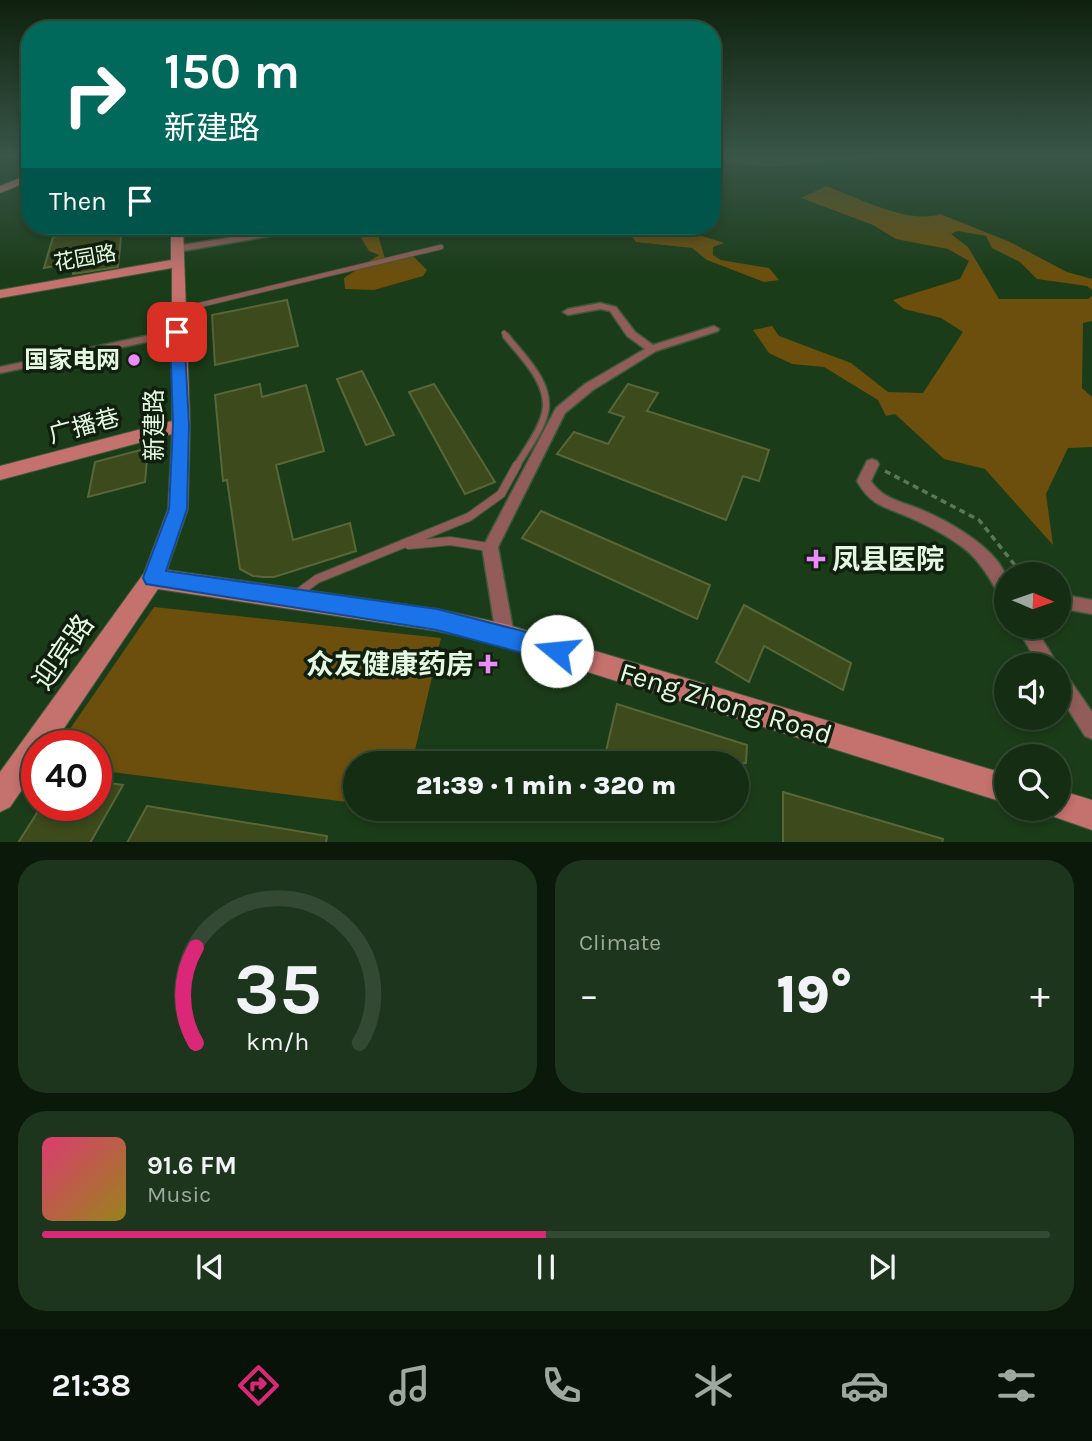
<!DOCTYPE html>
<meta charset="utf-8">
<style>
body{margin:0;font-family:Karla,"Noto Sans SC",sans-serif;background:#1d351c;color:#f1f3f6;height:100vh;display:flex;flex-direction:column;font-size:26px;white-space:nowrap}
*{box-sizing:border-box;margin:0}
p{font-size:23px;color:#9da8a0}
.icon{flex:none;width:38px;height:38px;fill:none;stroke:currentColor;stroke-width:2;stroke-linecap:round;stroke-linejoin:round}
.map{position:relative;height:842px;overflow:hidden}
.side{display:flex;flex-direction:column;gap:18px;padding:18px;background:#0b190a;flex:1}
.side>*{flex:none}
.banner{position:absolute;left:21px;top:21px;width:700px;height:214px;border-radius:28px;box-shadow:0 4px 10px #0003,0 0 0 2px #334933;background:#00695c;color:#fff;overflow:hidden}
.needle{width:46px;rotate:92deg}
.fabs{position:absolute;left:994px;top:562px;display:grid;gap:14px}
.fabs a{display:grid;place-items:center;width:77px;height:77px;border-radius:50%;background:#142d13;box-shadow:0 4px 10px #0003,0 0 0 2px #334933;font-size:35px}
.speed{position:absolute;left:21px;top:730px;display:flex;gap:14px;font-size:35px;font-weight:700;text-align:center}
.speed>*{display:grid;place-content:center;width:91px;height:91px;border-radius:50%;background:#142d13;box-shadow:0 4px 10px #0003,0 0 0 2px #334933;line-height:1}
.speed .limit{border:10px solid #d22;background:#fff;color:#111}
.pin{position:absolute;display:grid;place-items:center;width:60px;height:60px;color:#fff;margin:-30px;border-radius:14px;box-shadow:0 4px 10px #0006}
.me{position:absolute;width:77px;margin:-38px;rotate:287deg;stroke-linejoin:round;filter:drop-shadow(0 0 5px #0008)}
.turn{display:flex;align-items:center;gap:24px;height:147px;padding:0 28px;font-size:32px}
.turn .icon{width:91px;height:91px;stroke-width:2.5}
.turn b{display:block;font-size:49px;line-height:60px}
.then{display:flex;align-items:center;height:66px;padding:0 28px;background:#0003;gap:14px;font-size:26px}
.big{font-size:52px;font-weight:800;line-height:1.1}
.side .card{flex:1;display:flex;flex-direction:column;justify-content:center;gap:10px;min-width:0;padding:0 24px;border-radius:28px;background:#1d351c}
.side .dial{align-items:center;gap:0}
.dial svg{height:182px;overflow:visible;fill:none;stroke:#334933;stroke-width:7;stroke-linecap:round;text-anchor:middle}
.dial text{fill:#f1f3f6;stroke:none}
.song{display:flex;align-items:center;gap:21px}
.cover{width:84px;height:84px;border-radius:10px;background:linear-gradient(135deg,hsl(340 70% 55%),hsl(50 70% 35%))}
.played{height:7px;border-radius:4px;background:linear-gradient(90deg,#db2777 50%,#334933 50%)}
.keys{display:flex;justify-content:space-around;direction:ltr}
.heat{display:flex;justify-content:space-between;align-items:center;font-size:38px;direction:ltr}
.side .tiles{flex:1;display:grid;gap:18px;grid-template-columns:1fr 1fr}
.card:last-child{grid-column:span 2}
.trip{position:absolute;left:343px;top:751px;width:406px;height:70px;border-radius:35px;background:#142d13;box-shadow:0 4px 10px #0003,0 0 0 2px #334933;font-weight:800;line-height:70px;text-align:center}
.menu{display:flex;height:112px;justify-content:space-around;align-items:center;background:#081208;color:#9da8a0}
.menu .icon{width:49px;height:49px}
.menu .active{color:#db2777}
.menu b{font-size:32px;color:#f1f3f6}
.map>svg:first-child{display:block}
.green{fill:#6c4f0d}
.building{fill:#3d4a1b;stroke:#586638;stroke-width:2}
.lines{fill:none;stroke-linecap:round;stroke-linejoin:round}
.lane-far2-casing{stroke:#3b5a39;stroke-width:6}
.lane-far1-casing{stroke:#3b5a39;stroke-width:9}
.lane-casing{stroke:#3b5a39;stroke-width:10}
.street-casing{stroke:#3b5a39;stroke-width:3}
.secondary-casing{stroke:#3b5a39;stroke-width:2}
.primary-casing{stroke:#3b5a39;stroke-width:2}
.path{stroke:#5a7758;stroke-width:3.5;stroke-dasharray:6 4.5;stroke-linecap:butt}
.lane-far2{stroke:#915c59;stroke-width:4.5}
.lane-far1{stroke:#915c59;stroke-width:6}
.lane{stroke:#915c59;stroke-width:8}
.street{fill:#915c59;fill-rule:evenodd}
.secondary{fill:#c5716e;fill-rule:evenodd}
.primary{fill:#ed807e;fill-rule:evenodd}
.route{fill:#1a73e8;stroke:#114b97;stroke-width:2}
.poi-dot{fill:#ec8cfa;stroke:#111f0f;stroke-width:2.5}
.labels{text-anchor:middle;dominant-baseline:central;stroke-width:7;stroke-linejoin:round;paint-order:stroke}
.far-street-label{font-size:21px;fill:#e4f8e2;stroke:#111f0f}
.poi-label{font-size:24px;font-weight:bold;fill:#e4f8e2;stroke:#111f0f;text-anchor:end}
.street-label{font-size:24px;fill:#e4f8e2;stroke:#111f0f}
.near-poi-label{font-size:28px;font-weight:bold;fill:#e4f8e2;stroke:#111f0f;text-anchor:start}
.near-street-label{font-size:28px;fill:#e4f8e2;stroke:#111f0f}
</style>
<div class="map">
<svg width="1092" height="843" viewBox="0 0 1092 843">
<rect width="100%" height="100%" fill="#1b3c19"/>
<path class="green" d="M719 156H909L767 167 728 162Z
M826 186C857 197 908 225 940 214L1008 241 1067 272 1092 279V290L1087 286 1037 279 1020 262 992 248 986 236 958 231 951 234 968 247 999 299H1088L1092 296V321L1083 323 1082 388 1092 397V447L1068 448 1046 494 1053 545 985 469 944 459 895 414 886 416 878 400 824 367 792 364 769 353 753 330 772 326 779 336 851 363 888 392 923 393 963 332 941 318 904 309 893 300 960 279 969 261 948 249 896 239 873 225 801 198Z
M624 226H692L699 235 724 243 713 247V255L721 260 769 268 779 280 764 282 707 260 692 248 636 242Z
M368 234 378 235 386 262 412 255 427 270 423 276 374 290 345 289 344 278 379 255 369 251 361 238Z
M154 607 441 638 412 763H355V803L96 770V746L59 745Z"/>
<path class="building" d="M122 226 118 267 73 274 76 262 44 268 53 237Z
M287 300 298 346 215 365 212 315Z
M362 371 394 435 366 445 337 379Z
M260 384 262 397 306 385 324 451 276 465 293 540 350 523 356 551 274 577H263L253 576 240 569 227 480 223 481 215 395Z
M434 384 495 482 465 494 409 392Z
M628 384 658 393 647 411 769 450 759 481 743 476 726 520 557 454 574 432 608 444 624 417 609 412Z
M148 448 145 482 88 497 95 462Z
M541 511 710 585 697 619 522 538Z
M744 605 851 663 843 690 764 646 749 682 716 662Z
M617 704 747 745 746 763H642L606 751Z
M96 781 123 785 90 843H18L42 805H96Z
M783 792 943 839 942 843H783Z
M147 806 327 836 326 843H127Z"/>
<g class="lines">
<g class="lane-far2-casing">
<path id="lane-far2" d="M179 310 441 247
M504 333 507 337
M152 337 177 332"/>
</g>
<g class="lane-far1-casing">
<path id="lane-far1" d="M506 336C522 356 552 384 545 413 541 431 525 451 516 467
M0 370 160 336"/>
</g>
<g class="lane-casing">
<path id="lane" d="M409 545 450 541 488 547
M298 593 317 579 469 517 501 494 517 465"/>
</g>
<g class="street-casing">
<path id="street" d="M304 226H321L317 228 177 252 173 249 177 246Z
M600 303 616 307 635 332 653 345 714 326 719 329 718 331 656 351 593 390 565 413 498 547 514 635 511 641 505 643 499 641 496 635 482 547 485 543 556 408 585 384 645 349 627 336 610 311 600 309 568 315 563 312 568 309Z
M872 459 877 461 879 464 871 481C882 498 899 501 917 508 945 519 995 546 1006 576 1008 582 1006 592 1006 598L1000 596C990 579 980 561 965 549 949 537 931 527 913 519 888 507 872 508 857 481L867 461Z
M1059 594 1092 600V614L1059 608Z
M1016 626H1034L1058 665H1039Z
M1059 670 1065 673 1092 712V739L1085 736 1059 695Z"/>
</g>
<g class="secondary-casing">
<path id="secondary" d="M171 226H183L190 425 188 509 167 570 437 609 505 624 1006 774V803L505 646 437 631 158 589 52 746H37V768L10 807 0 812V772L144 573 168 509 172 434 0 480V466L172 421V268L0 298V290L171 260Z
M1059 790 1092 800V830L1049 815 1046 808H1059Z"/>
</g>
<g class="primary-casing">
<path id="primary" d="M30 174V181L0 193V186Z"/>
</g>
<path class="path" d="M885 471 979 520 1022 574"/>
<use href="#lane-far2" class="lane-far2"/>
<use href="#lane-far1" class="lane-far1"/>
<use href="#lane" class="lane"/>
<use href="#street" class="street"/>
<use href="#secondary" class="secondary"/>
<use href="#primary" class="primary"/>
</g>
<linearGradient id="sky" x2="0" y2="1"><stop stop-color="#0f210e"/><stop offset="0.57" stop-color="#395649"/><stop offset="1" stop-color="#395649" stop-opacity="0"/></linearGradient>
<rect width="1092" height="274" fill="url(#sky)"/>
<path class="route" d="M177 328 184 332 189 425 187 509 166 571 437 609 557 640 565 644 568 651 565 659 557 662 437 630 146 584 143 578 169 509 173 425 170 332Z"/>
<g class="poi-dot">
<circle cx="134" cy="360" r="7"/>
<path d="M812.5 548.5h7v7h7v7h-7v7h-7v-7h-7v-7h7z"/>
<path d="M484.5 653.5h7v7h7v7h-7v7h-7v-7h-7v-7h7z"/>
</g>
<g class="labels">
<g class="far-street-label">
<text transform="translate(85 258) rotate(-10)">花园路</text>
</g>
<g class="poi-label">
<text x="120" y="360">国家电网</text>
</g>
<g class="street-label">
<text transform="translate(154 425) rotate(-90)">新建路</text>
<text transform="translate(84 426) rotate(-15)">广播巷</text>
</g>
<g class="near-poi-label">
<text x="832" y="559">凤县医院</text>
<text x="474" y="664" text-anchor="end">众友健康药房</text>
</g>
<g class="near-street-label">
<text transform="translate(63 652) rotate(-55)">迎宾路</text>
<text transform="translate(726 703) rotate(17)">Feng Zhong Road</text>
</g>
</g>
</svg>
<div class="fabs">
<a><svg class="needle" viewBox="-14 -14 28 28"><path d="M0-13l5 13h-10z" fill="#e53935"/><path d="M0 13l5-13h-10z" fill="#9da8a0"/></svg></a>
<a><svg class="icon" aria-label="sound" viewBox="0 0 24 24"><path d="M4 9h4l5-4v14l-5-4H4zM17 9q2 3 0 6"/></svg></a>
<a><svg class="icon" aria-label="search" viewBox="0 0 24 24"><circle cx="10" cy="10" r="6"/><path d="M15 15l6 6"/></svg></a>
</div>
<div class="speed"><div class="limit">40</div></div>
<div class="pin" style="left:177px;top:332px;background:#d93025"><svg class="icon" aria-label="arrive" viewBox="0 0 24 24"><path d="M6 21V4h12l-3 4 3 4H6"/></svg></div>
<svg class="me" style="left:557px;top:651px" viewBox="-20 -20 40 40"><circle r="19" fill="#fff"/><path d="M0-13L10 11 0 6-10 11z" fill="#1a73e8"/></svg>
<div class="trip">21:39 · 1 min · 320 m</div>
<div class="banner">
<div class="turn"><svg class="icon" aria-label="right" viewBox="0 0 24 24"><path d="M7 20v-9h11M14 6l5 5-5 5"/></svg><div><b>150 m</b>新建路</div></div>
<div class="then">Then<svg class="icon" aria-label="arrive" viewBox="0 0 24 24"><path d="M6 21V4h12l-3 4 3 4H6"/></svg></div>
</div>
</div>
<section class="side">
<div class="tiles">
<div class="card dial"><svg viewBox="0 0 100 80">
<path d="M14 69A42 42 0 1 1 86 69"/>
<path d="M14 69A42 42 0 0 1 14 27" stroke="#db2777"/>
<text x="50" y="56" font-size="32" font-weight="700">35</text>
<text x="50" y="72" font-size="11">km/h</text>
</svg></div>
<div class="card"><p>Climate</p>
<div class="heat"><a>−</a><b class="big">19°</b><a>+</a></div>
</div>
<div class="card">
<div class="song"><i class="cover"></i><div><b>91.6 FM</b><p>Music</p></div></div>
<div class="played"></div>
<div class="keys"><svg class="icon" aria-label="previous" viewBox="0 0 24 24"><path d="M18 5L8 12l10 7zM5 5v14"/></svg><svg class="icon" aria-label="pause" viewBox="0 0 24 24"><path d="M8 5v14M16 5v14"/></svg><svg class="icon" aria-label="next" viewBox="0 0 24 24"><path d="M6 5l10 7-10 7zM19 5v14"/></svg></div>
</div>
</div>
</section>
<nav class="menu">
<b>21:38</b>
<svg class="icon active" aria-label="directions" viewBox="0 0 24 24"><path d="M12 3l9 9-9 9-9-9zM9 14v-3h6M13 9l2 2-2 2"/></svg>
<svg class="icon" aria-label="music" viewBox="0 0 24 24"><path d="M9 18V5l10-2v13"/><circle cx="6" cy="18" r="3"/><circle cx="16" cy="16" r="3"/></svg>
<svg class="icon" aria-label="phone" viewBox="0 0 24 24"><path d="M5 4h4l2 5-3 2q2 4 5 5l2-3 5 2v4C11 20 4 13 5 4z"/></svg>
<svg class="icon" aria-label="climate" viewBox="0 0 24 24"><path d="M12 3v18M4 7l16 10M4 17L20 7"/></svg>
<svg class="icon" aria-label="car" viewBox="0 0 24 24"><path d="M5 17H2v-5l4-1 3-4h7l3 4 3 1v5h-3M9 17h6M6 11h13"/><circle cx="7" cy="17" r="2"/><circle cx="17" cy="17" r="2"/></svg>
<svg class="icon" aria-label="filters" viewBox="0 0 24 24"><path d="M4 7h16M4 17h16"/><circle cx="9" cy="7" r="2"/><circle cx="15" cy="17" r="2"/></svg>
</nav>
